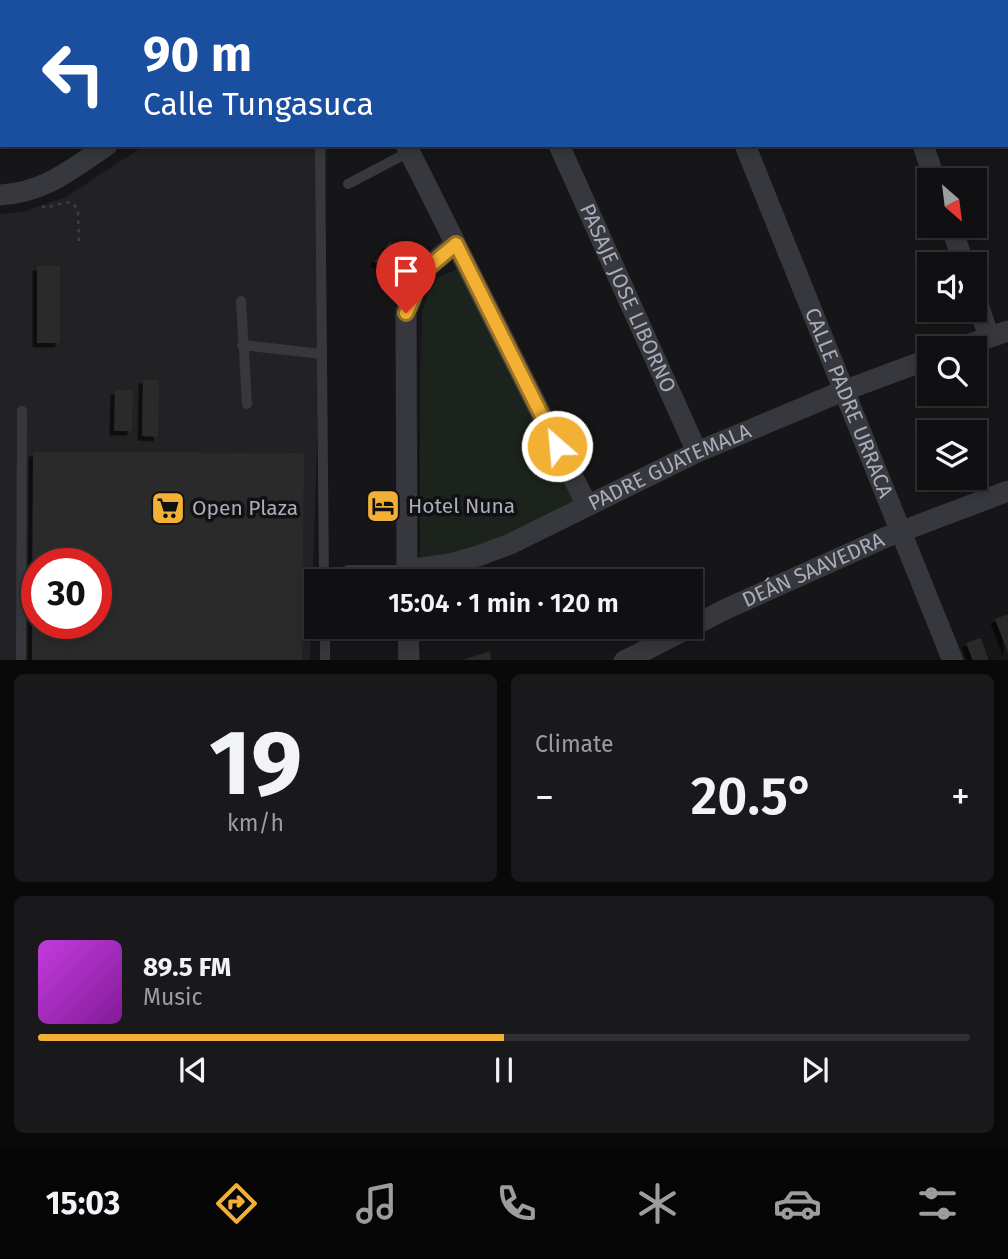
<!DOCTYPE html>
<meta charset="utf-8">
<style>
body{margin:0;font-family:"Fira Sans",sans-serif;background:#19191b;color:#f1f3f6;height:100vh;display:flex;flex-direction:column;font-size:26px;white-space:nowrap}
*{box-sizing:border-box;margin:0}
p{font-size:23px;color:#9c9d9f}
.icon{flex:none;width:38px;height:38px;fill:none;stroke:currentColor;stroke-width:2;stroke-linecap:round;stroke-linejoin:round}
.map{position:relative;height:660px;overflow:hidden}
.panel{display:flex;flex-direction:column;gap:14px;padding:14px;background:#09090a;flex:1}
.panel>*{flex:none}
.guide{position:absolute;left:0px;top:0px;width:1008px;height:147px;box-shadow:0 4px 10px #0003,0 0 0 2px #303032;background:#1a4fa0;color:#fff;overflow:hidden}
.needle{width:46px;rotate:152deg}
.fabs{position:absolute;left:917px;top:168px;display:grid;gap:14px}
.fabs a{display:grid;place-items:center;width:70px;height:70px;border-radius:0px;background:#101012;box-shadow:0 4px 10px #0003,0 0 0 2px #303032;font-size:35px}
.speed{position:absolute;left:21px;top:548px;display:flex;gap:14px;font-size:35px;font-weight:700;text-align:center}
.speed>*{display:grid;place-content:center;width:91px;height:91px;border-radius:50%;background:#101012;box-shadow:0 4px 10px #0003,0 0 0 2px #303032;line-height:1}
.speed .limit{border:10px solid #d22;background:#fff;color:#111}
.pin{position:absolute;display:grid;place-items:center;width:60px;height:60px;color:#fff;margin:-72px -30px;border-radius:50% 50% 50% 0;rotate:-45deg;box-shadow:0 0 7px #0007}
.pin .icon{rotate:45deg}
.me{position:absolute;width:77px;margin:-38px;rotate:333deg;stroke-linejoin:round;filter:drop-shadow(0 0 5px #0008)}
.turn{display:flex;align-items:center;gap:24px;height:147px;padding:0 28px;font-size:32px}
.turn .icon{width:91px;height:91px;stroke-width:2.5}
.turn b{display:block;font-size:49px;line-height:60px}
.big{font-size:52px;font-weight:600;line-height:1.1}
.panel .widget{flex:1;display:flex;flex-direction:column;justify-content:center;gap:10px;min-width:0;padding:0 24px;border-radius:10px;background:#19191b}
.panel .dial{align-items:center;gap:0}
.dial b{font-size:91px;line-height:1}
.song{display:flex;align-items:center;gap:21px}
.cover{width:84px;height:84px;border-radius:10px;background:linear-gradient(135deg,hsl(290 70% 55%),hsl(290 70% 35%))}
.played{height:7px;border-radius:4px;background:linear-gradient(90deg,#f2b134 50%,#303032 50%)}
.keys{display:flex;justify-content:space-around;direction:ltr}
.heat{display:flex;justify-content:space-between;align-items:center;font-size:38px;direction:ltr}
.panel .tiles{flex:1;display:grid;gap:14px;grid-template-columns:1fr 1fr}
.widget:last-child{grid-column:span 2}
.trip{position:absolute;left:304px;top:569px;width:399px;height:70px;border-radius:0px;background:#101012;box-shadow:0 4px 10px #0003,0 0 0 2px #303032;font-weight:600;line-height:70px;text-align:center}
.tabs{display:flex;height:112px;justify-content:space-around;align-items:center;background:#060607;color:#9c9d9f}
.tabs .icon{width:49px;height:49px}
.tabs .selected{color:#f2b134}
.tabs b{font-size:32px;color:#f1f3f6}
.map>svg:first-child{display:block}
.built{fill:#222225;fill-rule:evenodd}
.green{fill:#1c231d}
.building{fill:#29292c;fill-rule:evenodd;filter:url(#shadow)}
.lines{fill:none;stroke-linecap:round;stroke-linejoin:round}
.path{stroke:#3d3f44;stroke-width:2.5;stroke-dasharray:3.5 5;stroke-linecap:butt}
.service{stroke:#37383d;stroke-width:10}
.minor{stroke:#37383d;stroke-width:21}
.route-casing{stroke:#9d7322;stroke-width:18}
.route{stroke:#f2b134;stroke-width:12}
.labels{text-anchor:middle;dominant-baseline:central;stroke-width:7;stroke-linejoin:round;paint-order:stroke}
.street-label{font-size:21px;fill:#a8adb8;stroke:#111113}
.poi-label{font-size:21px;fill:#a8adb8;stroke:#111113;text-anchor:start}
</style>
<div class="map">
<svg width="1008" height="661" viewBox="0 0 1008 661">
<defs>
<filter id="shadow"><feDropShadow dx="-4.5" dy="4.5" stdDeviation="0" flood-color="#0009"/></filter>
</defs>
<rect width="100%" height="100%" fill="#161618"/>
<path class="built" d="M145 145H327L310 660 0 661V214L22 212 66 197ZM37 564H96V623H37Z"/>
<path class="green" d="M459 268 576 501 502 539 460 552 420 558V381L422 311 427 296 437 278Z"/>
<path class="building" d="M390 242 412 258 401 273 374 262Z
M37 266H60V343H37Z
M143 379 159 380 158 437 142 436Z
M115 390H133L132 431H114Z
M33 452 304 453 302 661H32ZM37 564H96V623H37Z
M642 567 649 581H638L633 571Z
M1008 614V653L995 619Z
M981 638 989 661H973L966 643Z
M490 651 491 661H463V660Z"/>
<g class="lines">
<path class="path" d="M42 206 46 208 66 202 74 204 78 212 79 243"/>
<path class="service" d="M320 145 324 581
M348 184 409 152
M241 301 247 404
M242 345 322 354
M348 570H407
M325 626V661
M21 661 22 411"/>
<g class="minor">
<path d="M687 0V2"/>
<path d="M872 0 873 2"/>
<path d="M1006 0 1008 7"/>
<path d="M321 2 322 1"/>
<path d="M756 2 761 0"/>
<path d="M406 145 587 505"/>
<path id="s1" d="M559 145 697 452"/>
<path id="s2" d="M745 145 953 661"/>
<path d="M923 145 935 180"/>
<path d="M0 195C44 193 72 169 107 145"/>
<path d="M951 226 964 264"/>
<path d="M975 295 989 337"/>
<path d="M959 348 1008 331"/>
<path id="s3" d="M407 570 450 564 478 556 510 544 697 452 843 391 929 359"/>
<path d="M407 581 406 312 423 271 455 244"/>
<path d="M408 626 409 661"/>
<path id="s4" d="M624 661 726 609 884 538 1008 491"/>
</g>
</g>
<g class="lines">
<g class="route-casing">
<path id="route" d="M406 313 424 271 456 244 557 446"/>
</g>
<use href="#route" class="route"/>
</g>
<defs>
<g id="hotel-square" transform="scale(1.75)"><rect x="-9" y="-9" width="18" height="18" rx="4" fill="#f2b134" stroke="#111113"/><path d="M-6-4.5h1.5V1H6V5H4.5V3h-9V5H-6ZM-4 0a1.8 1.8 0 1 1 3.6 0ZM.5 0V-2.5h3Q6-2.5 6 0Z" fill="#111"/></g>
<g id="supermarket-square" transform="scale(1.75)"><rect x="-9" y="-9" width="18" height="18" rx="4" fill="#f2b134" stroke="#111113"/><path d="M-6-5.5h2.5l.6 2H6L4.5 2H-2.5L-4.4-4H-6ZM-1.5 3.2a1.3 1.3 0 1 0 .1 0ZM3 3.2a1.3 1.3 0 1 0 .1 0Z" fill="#111"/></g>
</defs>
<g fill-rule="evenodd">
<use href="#hotel-square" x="383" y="506"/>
<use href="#supermarket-square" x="168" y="508"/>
</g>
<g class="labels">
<g class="street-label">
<text stroke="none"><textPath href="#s1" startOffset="168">PASAJE JOSE LIBORNO</textPath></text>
<text stroke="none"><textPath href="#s2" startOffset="278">CALLE PADRE URRACA</textPath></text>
<text stroke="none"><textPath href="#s3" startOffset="284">PADRE GUATEMALA</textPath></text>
<text stroke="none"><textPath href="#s4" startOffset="210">DEÁN SAAVEDRA</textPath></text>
</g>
<g class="poi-label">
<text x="408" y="506">Hotel Nuna</text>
<text x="192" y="508">Open Plaza</text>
</g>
</g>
</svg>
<div class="fabs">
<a><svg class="needle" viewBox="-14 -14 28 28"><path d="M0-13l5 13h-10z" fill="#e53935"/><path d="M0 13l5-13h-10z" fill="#9c9d9f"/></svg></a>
<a><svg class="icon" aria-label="sound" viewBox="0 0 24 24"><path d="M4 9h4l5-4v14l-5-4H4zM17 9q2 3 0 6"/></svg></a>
<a><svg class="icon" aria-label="search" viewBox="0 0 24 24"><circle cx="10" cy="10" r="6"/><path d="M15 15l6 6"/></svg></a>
<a><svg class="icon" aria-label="layers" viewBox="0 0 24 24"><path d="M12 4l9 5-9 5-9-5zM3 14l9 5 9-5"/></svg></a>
</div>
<div class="speed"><div class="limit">30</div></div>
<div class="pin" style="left:406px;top:313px;background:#d93025"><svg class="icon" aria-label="arrive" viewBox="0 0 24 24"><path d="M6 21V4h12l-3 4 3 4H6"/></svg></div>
<svg class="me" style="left:557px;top:446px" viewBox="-20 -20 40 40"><circle r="17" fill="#f2b134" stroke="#fff" stroke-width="3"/><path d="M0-11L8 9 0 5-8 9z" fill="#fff"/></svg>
<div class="trip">15:04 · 1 min · 120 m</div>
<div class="guide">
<div class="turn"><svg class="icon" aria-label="left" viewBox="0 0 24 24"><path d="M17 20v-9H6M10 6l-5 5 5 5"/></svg><div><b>90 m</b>Calle Tungasuca</div></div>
</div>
</div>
<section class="panel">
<div class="tiles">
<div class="widget dial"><b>19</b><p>km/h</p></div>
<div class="widget"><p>Climate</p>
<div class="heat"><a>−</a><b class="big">20.5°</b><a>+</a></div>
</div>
<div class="widget">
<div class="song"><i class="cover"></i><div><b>89.5 FM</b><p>Music</p></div></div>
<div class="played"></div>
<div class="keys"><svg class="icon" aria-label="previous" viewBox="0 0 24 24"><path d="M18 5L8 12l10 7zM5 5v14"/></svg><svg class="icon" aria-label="pause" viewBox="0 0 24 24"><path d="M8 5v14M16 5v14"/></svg><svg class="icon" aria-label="next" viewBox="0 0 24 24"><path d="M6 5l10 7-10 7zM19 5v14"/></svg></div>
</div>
</div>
</section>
<nav class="tabs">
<b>15:03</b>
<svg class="icon selected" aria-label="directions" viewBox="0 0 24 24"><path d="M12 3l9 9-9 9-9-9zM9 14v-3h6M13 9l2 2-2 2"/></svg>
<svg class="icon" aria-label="music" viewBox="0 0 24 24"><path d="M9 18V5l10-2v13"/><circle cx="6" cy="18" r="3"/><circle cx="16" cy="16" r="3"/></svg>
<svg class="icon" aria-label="phone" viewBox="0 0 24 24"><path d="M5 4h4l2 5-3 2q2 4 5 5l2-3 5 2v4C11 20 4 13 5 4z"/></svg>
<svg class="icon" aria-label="climate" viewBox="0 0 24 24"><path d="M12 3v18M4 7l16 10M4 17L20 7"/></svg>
<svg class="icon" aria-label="car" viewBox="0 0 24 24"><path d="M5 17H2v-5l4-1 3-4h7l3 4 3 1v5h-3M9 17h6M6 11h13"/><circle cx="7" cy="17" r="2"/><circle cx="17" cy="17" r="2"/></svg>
<svg class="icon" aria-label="filters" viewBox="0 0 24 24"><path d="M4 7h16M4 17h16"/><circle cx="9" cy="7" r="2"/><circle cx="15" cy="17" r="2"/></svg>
</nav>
